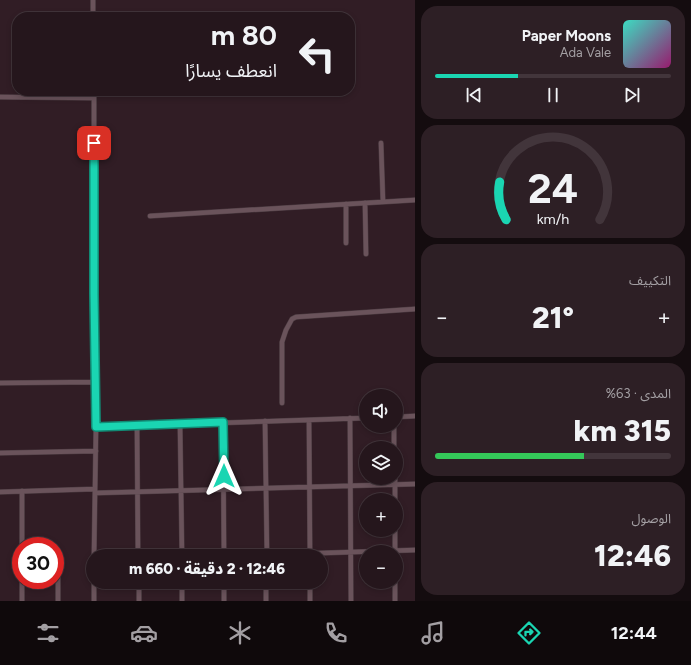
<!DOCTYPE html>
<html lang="ar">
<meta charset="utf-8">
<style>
body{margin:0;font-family:Figtree,"Noto Sans Arabic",sans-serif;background:#2d1f25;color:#f1f3f6;direction:rtl;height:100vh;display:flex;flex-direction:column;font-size:15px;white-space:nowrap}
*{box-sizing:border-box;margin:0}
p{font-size:13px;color:#a39fa3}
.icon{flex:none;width:22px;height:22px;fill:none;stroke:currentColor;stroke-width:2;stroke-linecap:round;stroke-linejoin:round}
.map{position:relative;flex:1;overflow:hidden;direction:ltr}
.panel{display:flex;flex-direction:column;gap:6px;padding:6px;background:#140c0f;width:276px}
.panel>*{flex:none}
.banner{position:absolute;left:12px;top:12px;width:343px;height:84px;border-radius:16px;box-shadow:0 2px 6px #0003,0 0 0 1px #42353b;direction:rtl;background:#25161c;color:#f1f3f6;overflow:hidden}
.buttons{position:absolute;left:359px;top:389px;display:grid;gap:8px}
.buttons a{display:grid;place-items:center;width:44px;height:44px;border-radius:50%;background:#25161c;box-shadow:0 2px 6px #0003,0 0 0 1px #42353b;font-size:20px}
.speed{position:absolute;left:12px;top:537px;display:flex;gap:8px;font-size:20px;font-weight:700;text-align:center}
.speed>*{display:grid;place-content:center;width:52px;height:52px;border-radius:50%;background:#25161c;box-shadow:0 2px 6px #0003,0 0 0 1px #42353b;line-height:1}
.speed .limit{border:6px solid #d22;background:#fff;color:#111}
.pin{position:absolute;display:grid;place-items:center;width:34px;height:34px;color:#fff;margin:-17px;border-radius:8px;box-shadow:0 2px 6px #0006}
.me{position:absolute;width:44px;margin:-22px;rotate:0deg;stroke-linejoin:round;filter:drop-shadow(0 0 3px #0008)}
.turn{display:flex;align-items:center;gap:14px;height:84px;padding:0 12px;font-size:18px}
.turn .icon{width:52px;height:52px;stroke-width:2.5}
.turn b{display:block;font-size:28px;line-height:34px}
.big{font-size:30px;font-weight:800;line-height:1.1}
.panel .widget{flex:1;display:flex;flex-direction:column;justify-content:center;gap:6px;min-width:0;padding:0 14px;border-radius:16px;background:#2d1f25}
.panel .dial{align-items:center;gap:0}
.dial svg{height:104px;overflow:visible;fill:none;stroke:#42353b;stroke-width:7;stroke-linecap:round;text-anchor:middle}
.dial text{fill:#f1f3f6;stroke:none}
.song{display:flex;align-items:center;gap:12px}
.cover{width:48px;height:48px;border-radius:6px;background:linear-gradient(135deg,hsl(170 70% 55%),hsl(320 70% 35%))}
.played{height:4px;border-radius:2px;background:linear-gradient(90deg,#1ad5b2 35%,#42353b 35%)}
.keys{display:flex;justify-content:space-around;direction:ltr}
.heat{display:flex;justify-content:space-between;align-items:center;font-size:22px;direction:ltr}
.charge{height:6px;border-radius:3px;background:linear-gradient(90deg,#34c759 63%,#42353b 0)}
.trip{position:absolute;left:86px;top:549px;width:242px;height:40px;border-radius:20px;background:#25161c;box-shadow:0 2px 6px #0003,0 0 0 1px #42353b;font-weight:800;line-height:40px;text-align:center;direction:rtl}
.dock{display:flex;height:64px;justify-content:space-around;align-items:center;background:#0f090b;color:#a39fa3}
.dock .icon{width:28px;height:28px}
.dock .active{color:#1ad5b2}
.dock b{font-size:18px;color:#f1f3f6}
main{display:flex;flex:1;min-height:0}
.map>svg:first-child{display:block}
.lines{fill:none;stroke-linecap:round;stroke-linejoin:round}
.street-casing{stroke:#4c3c42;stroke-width:5.5}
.street{stroke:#6a535b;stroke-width:4.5}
.route-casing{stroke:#118a74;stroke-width:10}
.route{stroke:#1ad5b2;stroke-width:7}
</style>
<main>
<section class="panel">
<div class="widget">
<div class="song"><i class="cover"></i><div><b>Paper Moons</b><p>Ada Vale</p></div></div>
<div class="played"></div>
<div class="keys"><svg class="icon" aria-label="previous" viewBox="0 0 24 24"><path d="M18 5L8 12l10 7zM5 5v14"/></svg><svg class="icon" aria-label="pause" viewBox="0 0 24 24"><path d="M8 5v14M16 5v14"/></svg><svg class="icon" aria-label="next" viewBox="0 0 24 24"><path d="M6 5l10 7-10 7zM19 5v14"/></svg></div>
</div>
<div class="widget dial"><svg viewBox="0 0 100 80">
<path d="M14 69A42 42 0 1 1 86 69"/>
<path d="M14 69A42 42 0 0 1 9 40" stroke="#1ad5b2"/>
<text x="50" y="56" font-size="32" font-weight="700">24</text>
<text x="50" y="72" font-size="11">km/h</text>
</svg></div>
<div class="widget"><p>التكييف</p>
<div class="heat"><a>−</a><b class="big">21°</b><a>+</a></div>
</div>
<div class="widget"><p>المدى · 63%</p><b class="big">315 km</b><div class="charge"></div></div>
<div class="widget"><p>الوصول</p><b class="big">12:46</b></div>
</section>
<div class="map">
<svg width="415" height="601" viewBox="0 0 415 601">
<rect width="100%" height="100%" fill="#311d25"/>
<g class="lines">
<g class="street-casing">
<path id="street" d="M93 0V17
M94 91V294L96 427 94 556
M0 97 94 98
M381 143 383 202
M365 203 366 254
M150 216 415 200
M346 243V204
M0 383 95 382
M282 403V342L286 330 292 319 296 317 415 309
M396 417 415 416
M350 418 351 601
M309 420 310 556
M265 421 267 556
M223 422 224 556
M180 424 182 556
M137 425 138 556
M394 426V448
M96 427 366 418
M0 453 96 451
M395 478V500
M22 491V546
M0 492 95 489
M95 493 415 484
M58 551V601
M395 552V530
M232 556 415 550
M22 580V601
M94 582V601
M139 582V601
M182 582V601
M224 582V601
M310 582V601
M395 582V601
M266 601V582"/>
</g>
<use href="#street" class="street"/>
</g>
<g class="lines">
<g class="route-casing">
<path id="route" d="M94 143V294L96 427 223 422 224 476"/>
</g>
<use href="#route" class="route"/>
</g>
</svg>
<div class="buttons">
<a><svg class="icon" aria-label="sound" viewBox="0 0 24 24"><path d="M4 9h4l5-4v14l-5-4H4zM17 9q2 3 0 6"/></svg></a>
<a><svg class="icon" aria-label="layers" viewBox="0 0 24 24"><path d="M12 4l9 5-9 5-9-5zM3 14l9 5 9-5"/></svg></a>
<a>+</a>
<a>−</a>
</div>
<div class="speed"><div class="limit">30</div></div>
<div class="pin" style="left:94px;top:143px;background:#d93025"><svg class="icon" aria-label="arrive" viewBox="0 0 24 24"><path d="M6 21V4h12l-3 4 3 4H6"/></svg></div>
<svg class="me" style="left:224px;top:476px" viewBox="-20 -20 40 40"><path d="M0-17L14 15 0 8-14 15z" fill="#1ad5b2" stroke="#fff" stroke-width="4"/></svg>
<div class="trip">12:46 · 2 دقيقة · 660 m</div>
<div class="banner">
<div class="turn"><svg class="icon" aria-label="left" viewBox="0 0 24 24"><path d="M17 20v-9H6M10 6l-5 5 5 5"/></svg><div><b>80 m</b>انعطف يسارًا</div></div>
</div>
</div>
</main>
<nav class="dock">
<b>12:44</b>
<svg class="icon active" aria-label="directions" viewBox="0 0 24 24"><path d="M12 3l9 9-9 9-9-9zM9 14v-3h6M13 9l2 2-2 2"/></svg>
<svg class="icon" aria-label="music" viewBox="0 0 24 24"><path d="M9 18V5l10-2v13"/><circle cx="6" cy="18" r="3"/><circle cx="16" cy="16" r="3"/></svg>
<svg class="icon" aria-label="phone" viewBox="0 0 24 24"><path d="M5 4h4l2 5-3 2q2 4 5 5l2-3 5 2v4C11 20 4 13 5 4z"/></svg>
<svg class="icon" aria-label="climate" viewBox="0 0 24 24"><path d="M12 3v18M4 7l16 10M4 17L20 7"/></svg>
<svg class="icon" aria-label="car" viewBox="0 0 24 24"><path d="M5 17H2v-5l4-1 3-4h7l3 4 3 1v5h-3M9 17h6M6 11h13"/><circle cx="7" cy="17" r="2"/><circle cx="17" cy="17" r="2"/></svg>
<svg class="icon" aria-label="filters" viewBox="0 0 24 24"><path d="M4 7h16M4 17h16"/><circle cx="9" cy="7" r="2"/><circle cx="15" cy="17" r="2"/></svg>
</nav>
